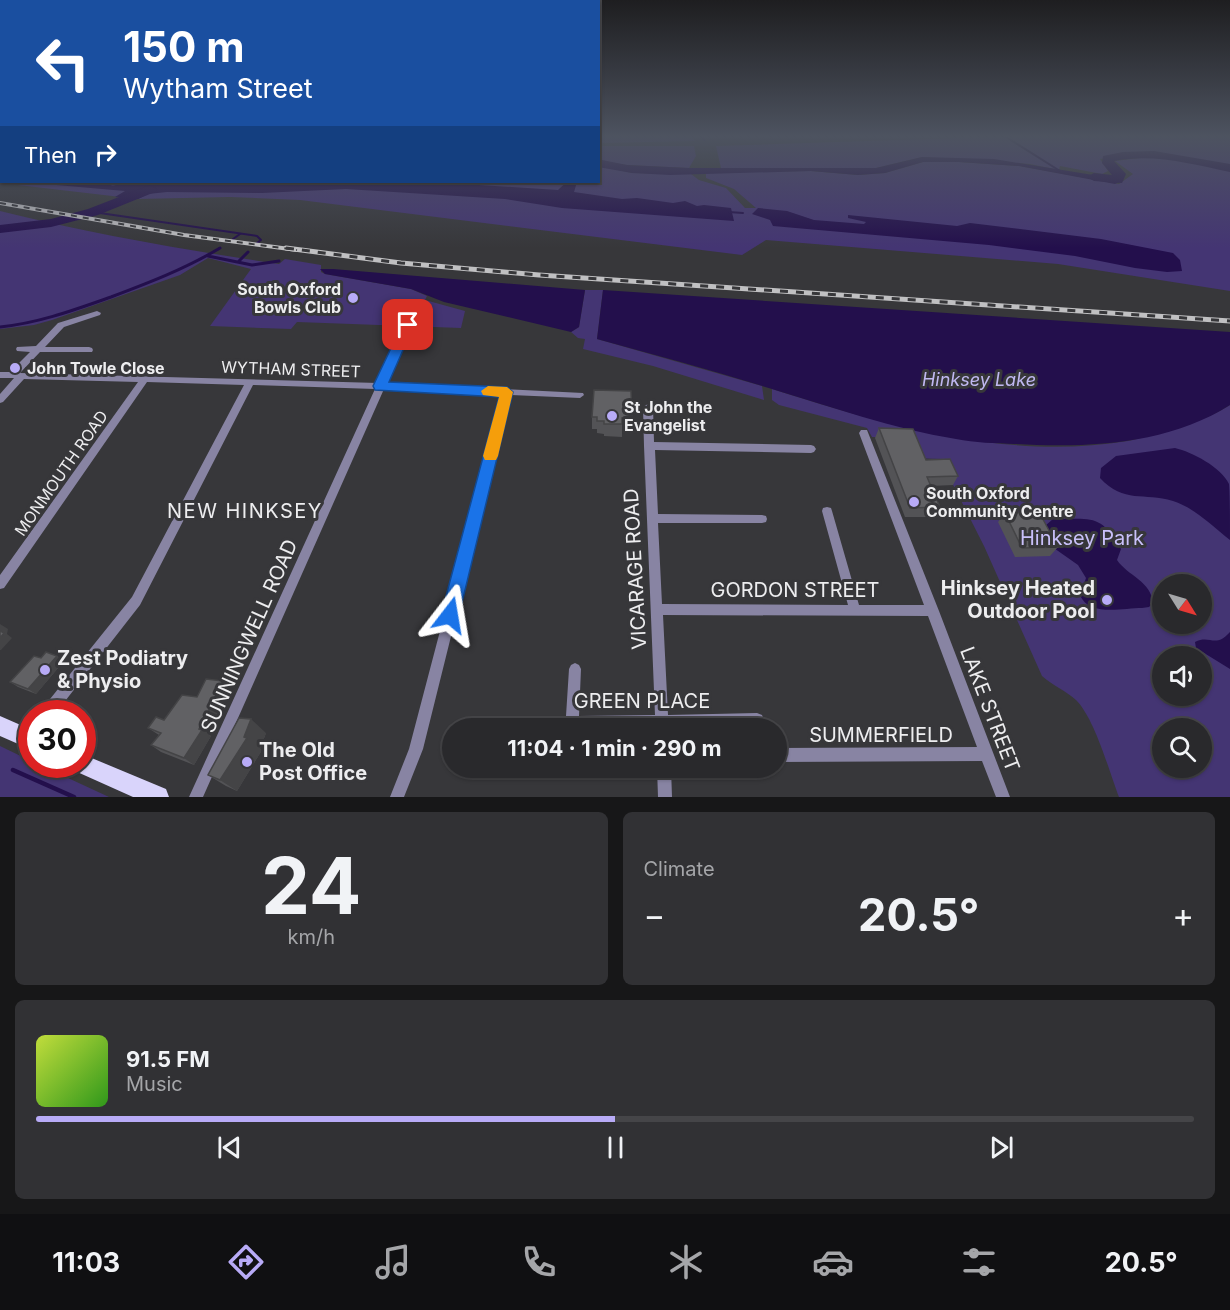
<!DOCTYPE html>
<meta charset="utf-8">
<style>
body{margin:0;font-family:Inter,sans-serif;background:#313134;color:#f1f3f6;height:100vh;display:flex;flex-direction:column;font-size:22px;white-space:nowrap}
*{box-sizing:border-box;margin:0}
p{font-size:20px;color:#a5a6a9}
.icon{flex:none;width:33px;height:33px;fill:none;stroke:currentColor;stroke-width:2;stroke-linecap:round;stroke-linejoin:round}
.map{position:relative;height:797px;overflow:hidden}
.panel{display:flex;flex-direction:column;gap:15px;padding:15px;background:#171718;flex:1}
.panel>*{flex:none}
.hud{position:absolute;left:0px;top:0px;width:600px;height:183px;box-shadow:0 2px 4px #0004,0 0 0 2px #454548;background:#1a4fa0;color:#fff;overflow:hidden}
.needle{width:39px;rotate:127deg}
.controls{position:absolute;left:1152px;top:574px;display:grid;gap:12px}
.controls a{display:grid;place-items:center;width:60px;height:60px;border-radius:50%;background:#29292c;box-shadow:0 2px 4px #0004,0 0 0 2px #454548;font-size:30px}
.speed{position:absolute;left:18px;top:700px;display:flex;gap:12px;font-size:30px;font-weight:700;text-align:center}
.speed>*{display:grid;place-content:center;width:78px;height:78px;border-radius:50%;background:#29292c;box-shadow:0 2px 4px #0004,0 0 0 2px #454548;line-height:1}
.speed .limit{border:9px solid #d22;background:#fff;color:#111}
.pin{position:absolute;display:grid;place-items:center;width:51px;height:51px;color:#fff;margin:-26px;border-radius:12px;box-shadow:0 3px 9px #0006}
.me{position:absolute;width:66px;margin:-33px;rotate:14deg;stroke-linejoin:round;filter:drop-shadow(0 0 4px #0008)}
.turn{display:flex;align-items:center;gap:21px;height:126px;padding:0 24px;font-size:27px}
.turn .icon{width:78px;height:78px;stroke-width:2.5}
.turn b{display:block;font-size:42px;line-height:51px}
.then{display:flex;align-items:center;height:57px;padding:0 24px;background:#0003;gap:12px;font-size:22px}
.big{font-size:45px;font-weight:700;line-height:1.1}
.panel .widget{flex:1;display:flex;flex-direction:column;justify-content:center;gap:9px;min-width:0;padding:0 21px;border-radius:9px;background:#313134}
.panel .dial{align-items:center;gap:0}
.dial b{font-size:78px;line-height:1}
.song{display:flex;align-items:center;gap:18px}
.cover{width:72px;height:72px;border-radius:9px;background:linear-gradient(135deg,hsl(70 70% 55%),hsl(110 70% 35%))}
.played{height:6px;border-radius:3px;background:linear-gradient(90deg,#b8abf7 50%,#454548 50%)}
.keys{display:flex;justify-content:space-around;direction:ltr}
.heat{display:flex;justify-content:space-between;align-items:center;font-size:33px;direction:ltr}
.panel .tiles{flex:1;display:grid;gap:15px;grid-template-columns:1fr 1fr}
.widget:last-child{grid-column:span 2}
.trip{position:absolute;left:442px;top:718px;width:345px;height:60px;border-radius:30px;background:#29292c;box-shadow:0 2px 4px #0004,0 0 0 2px #454548;font-weight:700;line-height:60px;text-align:center}
.menu{display:flex;height:96px;justify-content:space-around;align-items:center;background:#101012;color:#a5a6a9}
.menu .icon{width:42px;height:42px}
.menu .on{color:#b8abf7}
.menu b{font-size:27px;color:#f1f3f6}
.map>svg:first-child{display:block}
.green{fill:#443573;fill-rule:evenodd}
.water{fill:#230f4c}
.lines{fill:none;stroke-linecap:round;stroke-linejoin:round}
.stream-far2{stroke:#230f4c;stroke-width:2}
.stream-far1{stroke:#230f4c;stroke-width:3}
.stream{stroke:#230f4c;stroke-width:4.5}
.river{fill:#230f4c;fill-rule:evenodd}
.street{fill:#8884a3;fill-rule:evenodd}
.primary{fill:#d9d4fb;fill-rule:evenodd}
.rail-far1-casing{stroke:#c0c0c2;stroke-width:4}
.rail-casing{stroke:#c0c0c2;stroke-width:5}
.rail-far1{stroke:#37373a;stroke-width:2;stroke-dasharray:6;stroke-linecap:butt}
.rail{stroke:#37373a;stroke-width:3;stroke-dasharray:8;stroke-linecap:butt}
.wall{fill:#535356}
.shaded-wall{fill:#444446}
.building{fill:#616164;stroke:#444446;stroke-width:1.5}
.route{fill:#1a73e8;stroke:#114b97;stroke-width:1.5}
.slow{fill:#f59e0b}
.poi-dot{fill:#b8abf7;stroke:#37373a;stroke-width:2}
.labels{text-anchor:middle;dominant-baseline:central;stroke-width:6;stroke-linejoin:round;paint-order:stroke}
.poi-label{font-size:16px;font-weight:bold;fill:#ededef;stroke:#37373a;text-anchor:start}
.street-label{font-size:16px;fill:#ededef;stroke:#37373a}
.water-label{font-size:18px;font-style:italic;fill:#c0b8f1;stroke:#37373a}
.quarter-label{font-size:20px;letter-spacing:1.5px;fill:#ededef;stroke:#37373a}
.near-park-label{font-size:20px;fill:#c9c0fa;stroke:#37373a}
.near-street-label{font-size:20px;fill:#ededef;stroke:#37373a}
.near-poi-label{font-size:20px;font-weight:bold;fill:#ededef;stroke:#37373a;text-anchor:start}
</style>
<div class="map">
<svg width="1230" height="797" viewBox="0 0 1230 797">
<rect width="100%" height="100%" fill="#37373a"/>
<path class="green" d="M599 136H692L695 141 599 143Z
M1017 136H1230V165C1185 157 1145 151 1100 159L1108 171 1102 174 1060 166 1059 170 1030 164 922 157 876 168H721L716 146Z
M0 138 2 182H567L559 189 577 184V182H598L599 167 601 166 632 173 691 174 699 180 726 188 745 208H756L734 189 706 178V172L811 171 858 175 885 173 923 162H959L1019 166 1119 184 1133 174 1115 161 1148 157 1182 160 1230 171V291L1058 264 766 240 742 255 300 200 230 197 138 199 9 184 7 182 0 184Z
M598 146H694L696 156 689 168 627 165 599 161Z
M0 211C92 234 185 250 279 264L285 259 321 265V272L325 274 411 289 427 296 425 300 465 311 461 328 297 322 291 329 210 326 251 269 208 258 180 275 52 320 34 325 0 329Z
M585 290H603L597 339 762 386 764 400 653 366 583 349 585 339 578 338 571 332 579 327Z
M772 389C886 425 1007 461 1128 441 1141 439 1154 433 1167 430 1190 423 1210 418 1230 405V797H1119C1109 771 1095 719 1076 700 1066 691 1052 685 1042 676L984 546 940 459 916 458 908 438 872 437 867 428 779 405 772 400ZM1162 585H1202V624H1162ZM1162 657H1202V696H1162ZM1162 729H1202V768H1162Z
M0 746 31 761 32 765H40L109 797H0Z"/>
<path class="water" d="M922 157 994 159 1124 180 1115 184 1019 166 959 162H923L885 173 858 175 811 171 670 175 632 173 598 167 599 161 602 160 627 165 689 168H876Z
M0 172 2 182H119L111 186 130 182H432L558 190 567 182H577L574 192 622 199 637 198 673 203 685 201 697 206 704 205 731 208 734 221 562 208 505 199 346 189 262 193 167 192 148 194 138 199 115 197 125 191 22 182 0 184Z
M758 208 787 211 814 220 864 224 866 222 848 218V215L957 226 970 223 1101 239 1173 253 1180 260 1182 271 1167 272 1135 268 1075 256 989 245 773 226 770 220 752 214Z
M320 269H333L585 290 579 327 571 332 444 302 411 289 325 274Z
M603 290 1230 332V405C1167 445 1087 448 1015 444 995 443 975 443 956 439 893 429 832 407 772 389 714 371 655 355 597 339Z
M1175 448C1192 452 1221 467 1229 484 1230 493 1230 527 1230 540 1212 526 1195 508 1173 501 1144 492 1124 504 1100 478L1101 468 1116 456Z
M1053 519C1091 519 1101 513 1121 549L1117 560C1128 576 1151 581 1153 603L1149 607 1142 608C1122 608 1089 617 1080 595L1086 578 1078 565 1051 546 1045 526Z
M1230 632V669L1196 648 1195 642C1210 634 1215 649 1230 632Z"/>
<g class="lines">
<path class="stream-far2" d="M702 136 704 140
M1006 137 1060 171
M93 212 257 236 261 240 257 243
M729 212 743 213
M233 239 240 234
M217 250 220 248"/>
<path class="stream-far1" d="M208 256 252 265 279 261
M238 262 248 252
M0 327C39 323 74 310 111 297 148 283 185 269 220 248"/>
<path class="stream" d="M13 770 74 797"/>
<path class="river" d="M1154 151 1230 164V172C1192 164 1153 153 1114 161L1126 174 1122 183 1094 181 1087 177 1094 173 1112 175 1102 163 1103 156 1123 152Z
M150 185 157 189 155 192 98 215 51 227 0 233V225L51 219 88 209Z"/>
<path class="street" d="M97 311 101 313 100 315 64 327 45 347H89L92 348 93 350 92 352H40L20 373 378 383 404 325 408 322 412 325 386 383 583 393 584 395 580 398 511 395 423 749 404 797H390L409 749 502 395 384 389 203 797H189L375 389 253 385 140 605 55 714H40L42 709 132 597 244 385 147 382 4 588 0 589V575L138 382 24 379 3 402 0 403V394L14 378H0V372H10L30 352 17 351 16 349 17 347 36 346 58 323Z
M648 404 653 407 654 442 811 445 814 446 816 449 814 452 811 453 655 450 658 514 762 515 766 516 767 519 766 522 762 523H658L662 604 848 605 822 511 823 508 827 507 831 508 832 511 859 605H924L859 433 861 430H867L939 611 1010 797H996L982 761 777 762V748L977 747 928 616 663 615 668 715 757 713 762 715 764 720 762 725 757 727 669 728V729H526L522 728 520 723 522 718 527 716H566L569 669 571 665 575 663 579 665 581 669 579 716 655 715 644 446 643 407Z
M657 768H671L672 797H658Z"/>
<path class="primary" d="M0 716 32 730V750L0 736Z
M82 754 166 789 169 797H133L75 771 72 765H82Z"/>
<g class="rail-far1-casing">
<path id="rail-far1" d="M0 203 184 235 297 250"/>
</g>
<g class="rail-casing">
<path id="rail" d="M286 248 401 263 539 275 1230 321"/>
</g>
<use href="#rail-far1" class="rail-far1"/>
<use href="#rail" class="rail"/>
</g>
<path class="wall" d="M631 391V430H622V437L604 436V434L597 433V429H592V417Z
M879 428 926 460 958 476 953 485 931 486 940 507 935 517H905L875 438Z
M1005 513 1058 547 1050 556 1015 557 998 522Z
M57 656 64 661 36 694 18 687 10 682 41 658Z
M231 688 209 735 211 736 194 765 161 752 151 745 159 735 148 728 164 720 197 697Z
M266 733 260 749 262 750 237 791 226 786 208 775Z"/>
<path class="shaded-wall" d="M0 624 8 629 7 634 12 638 1 650H0Z
M57 656 64 661 36 694 28 689Z
M223 681 231 688 209 735 211 736 194 765 184 758Z
M251 719 266 733 260 749 262 750 237 791 220 780 244 737Z"/>
<path class="building" d="M594 390 631 391 632 418H622V424H604V421H597V417H592Z
M879 428 913 429 926 460 950 459 958 476 927 477 940 507 910 508Z
M1039 512 1058 547 1022 548 1005 513Z
M0 631 4 633 0 638Z
M46 652 57 656 28 689 10 682 34 656 41 658Z
M206 679 223 681 199 729 202 730 184 758 151 745 161 733 148 728 156 717 164 720 182 695 197 697Z
M239 718 251 719 244 737 247 738 220 780 208 775Z"/>
<linearGradient id="sky" x2="0" y2="1"><stop stop-color="#1e1e20"/><stop offset="0.55" stop-color="#4d5360"/><stop offset="1" stop-color="#4d5360" stop-opacity="0"/></linearGradient>
<rect width="1230" height="248" fill="url(#sky)"/>
<path class="route" d="M408 321 414 325 389 382 507 387 513 392 459 615 456 621 450 624 444 621 441 615 499 397 375 390 373 386 402 325Z"/>
<path class="slow" d="M488 386 507 387 513 392 498 456 496 460H485L483 456 499 397 483 395 481 391Z"/>
<g class="poi-dot">
<circle cx="353" cy="298" r="6"/>
<circle cx="15" cy="368" r="6"/>
<circle cx="612" cy="416" r="6"/>
<circle cx="914" cy="502" r="6"/>
<circle cx="1107" cy="600" r="6"/>
<circle cx="45" cy="670" r="6"/>
<circle cx="247" cy="762" r="6"/>
</g>
<g class="labels">
<g class="poi-label">
<text x="341" y="289" text-anchor="end">South Oxford<tspan x="341" dy="18">Bowls Club</tspan></text>
<text x="27" y="368">John Towle Close</text>
<text x="624" y="407">St John the<tspan x="624" dy="18">Evangelist</tspan></text>
<text x="926" y="493">South Oxford<tspan x="926" dy="18">Community Centre</tspan></text>
</g>
<g class="street-label">
<text transform="translate(291 369) rotate(2)">WYTHAM STREET</text>
<text transform="translate(61 473) rotate(-55)">MONMOUTH ROAD</text>
</g>
<g class="water-label">
<text x="979" y="379">Hinksey Lake</text>
</g>
<g class="quarter-label">
<text x="245" y="511">NEW HINKSEY</text>
</g>
<g class="near-park-label">
<text x="1082" y="538">Hinksey Park</text>
</g>
<g class="near-street-label">
<text transform="translate(635 569) rotate(-93)">VICARAGE ROAD</text>
<text x="795" y="590">GORDON STREET</text>
<text transform="translate(249 636) rotate(-66)">SUNNINGWELL ROAD</text>
<text x="642" y="701">GREEN PLACE</text>
<text transform="translate(990 709) rotate(69)">LAKE STREET</text>
<text x="881" y="735">SUMMERFIELD</text>
</g>
<g class="near-poi-label">
<text x="1095" y="588" text-anchor="end">Hinksey Heated<tspan x="1095" dy="23">Outdoor Pool</tspan></text>
<text x="57" y="658">Zest Podiatry<tspan x="57" dy="23">&amp; Physio</tspan></text>
<text x="259" y="750">The Old<tspan x="259" dy="23">Post Office</tspan></text>
</g>
</g>
</svg>
<div class="controls">
<a><svg class="needle" viewBox="-14 -14 28 28"><path d="M0-13l5 13h-10z" fill="#e53935"/><path d="M0 13l5-13h-10z" fill="#a5a6a9"/></svg></a>
<a><svg class="icon" aria-label="sound" viewBox="0 0 24 24"><path d="M4 9h4l5-4v14l-5-4H4zM17 9q2 3 0 6"/></svg></a>
<a><svg class="icon" aria-label="search" viewBox="0 0 24 24"><circle cx="10" cy="10" r="6"/><path d="M15 15l6 6"/></svg></a>
</div>
<div class="speed"><div class="limit">30</div></div>
<div class="pin" style="left:408px;top:325px;background:#d93025"><svg class="icon" aria-label="arrive" viewBox="0 0 24 24"><path d="M6 21V4h12l-3 4 3 4H6"/></svg></div>
<svg class="me" style="left:450px;top:615px" viewBox="-20 -20 40 40"><path d="M0-17L14 15 0 8-14 15z" fill="#1a73e8" stroke="#fff" stroke-width="4"/></svg>
<div class="trip">11:04 · 1 min · 290 m</div>
<div class="hud">
<div class="turn"><svg class="icon" aria-label="left" viewBox="0 0 24 24"><path d="M17 20v-9H6M10 6l-5 5 5 5"/></svg><div><b>150 m</b>Wytham Street</div></div>
<div class="then">Then<svg class="icon" aria-label="right" viewBox="0 0 24 24"><path d="M7 20v-9h11M14 6l5 5-5 5"/></svg></div>
</div>
</div>
<section class="panel">
<div class="tiles">
<div class="widget dial"><b>24</b><p>km/h</p></div>
<div class="widget"><p>Climate</p>
<div class="heat"><a>−</a><b class="big">20.5°</b><a>+</a></div>
</div>
<div class="widget">
<div class="song"><i class="cover"></i><div><b>91.5 FM</b><p>Music</p></div></div>
<div class="played"></div>
<div class="keys"><svg class="icon" aria-label="previous" viewBox="0 0 24 24"><path d="M18 5L8 12l10 7zM5 5v14"/></svg><svg class="icon" aria-label="pause" viewBox="0 0 24 24"><path d="M8 5v14M16 5v14"/></svg><svg class="icon" aria-label="next" viewBox="0 0 24 24"><path d="M6 5l10 7-10 7zM19 5v14"/></svg></div>
</div>
</div>
</section>
<nav class="menu">
<b>11:03</b>
<svg class="icon on" aria-label="directions" viewBox="0 0 24 24"><path d="M12 3l9 9-9 9-9-9zM9 14v-3h6M13 9l2 2-2 2"/></svg>
<svg class="icon" aria-label="music" viewBox="0 0 24 24"><path d="M9 18V5l10-2v13"/><circle cx="6" cy="18" r="3"/><circle cx="16" cy="16" r="3"/></svg>
<svg class="icon" aria-label="phone" viewBox="0 0 24 24"><path d="M5 4h4l2 5-3 2q2 4 5 5l2-3 5 2v4C11 20 4 13 5 4z"/></svg>
<svg class="icon" aria-label="climate" viewBox="0 0 24 24"><path d="M12 3v18M4 7l16 10M4 17L20 7"/></svg>
<svg class="icon" aria-label="car" viewBox="0 0 24 24"><path d="M5 17H2v-5l4-1 3-4h7l3 4 3 1v5h-3M9 17h6M6 11h13"/><circle cx="7" cy="17" r="2"/><circle cx="17" cy="17" r="2"/></svg>
<svg class="icon" aria-label="filters" viewBox="0 0 24 24"><path d="M4 7h16M4 17h16"/><circle cx="9" cy="7" r="2"/><circle cx="15" cy="17" r="2"/></svg>
<b>20.5°</b>
</nav>
